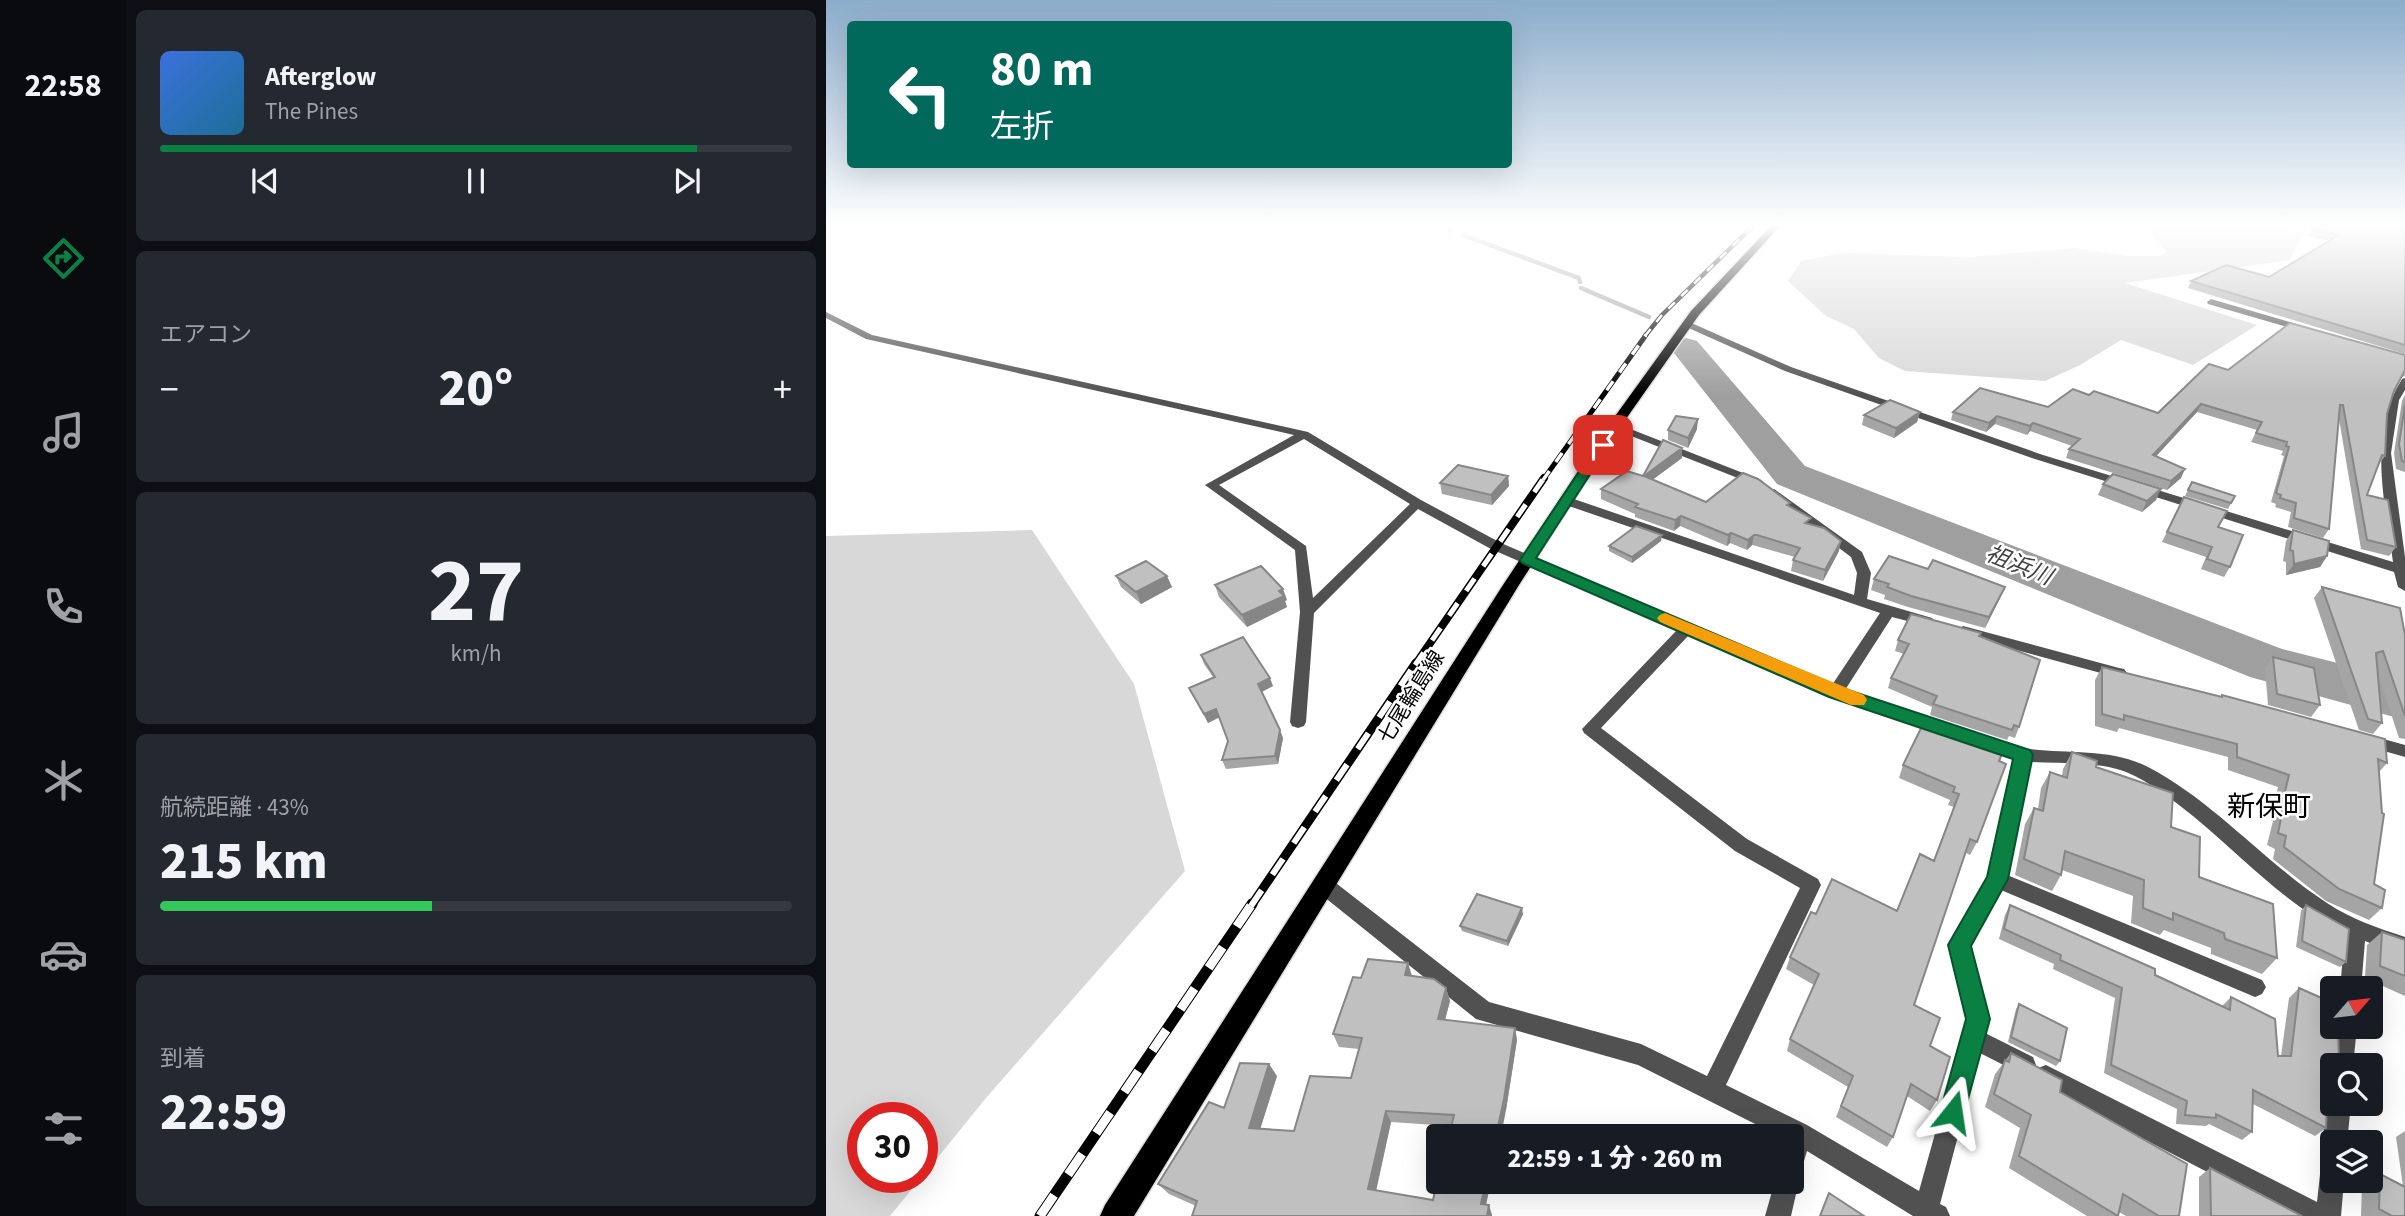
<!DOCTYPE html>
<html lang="ja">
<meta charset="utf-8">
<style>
body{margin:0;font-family:"Source Sans 3","Noto Sans JP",sans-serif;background:#242831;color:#f1f3f6;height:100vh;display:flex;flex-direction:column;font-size:26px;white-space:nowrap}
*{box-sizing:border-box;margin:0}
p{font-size:23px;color:#9ea1a6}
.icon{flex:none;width:38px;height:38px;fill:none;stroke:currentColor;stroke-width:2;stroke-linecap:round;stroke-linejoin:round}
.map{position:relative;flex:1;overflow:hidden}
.panel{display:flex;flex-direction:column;gap:10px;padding:10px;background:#0d0f14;width:700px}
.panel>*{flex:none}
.banner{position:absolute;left:21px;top:21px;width:665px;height:147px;border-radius:7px;box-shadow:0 7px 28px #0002;background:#00695c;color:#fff;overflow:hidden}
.needle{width:46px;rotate:62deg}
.controls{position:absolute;left:1494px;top:976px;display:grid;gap:14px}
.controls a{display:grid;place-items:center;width:63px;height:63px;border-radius:7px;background:#171b24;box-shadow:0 7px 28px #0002;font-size:35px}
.speed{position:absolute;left:21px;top:1102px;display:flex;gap:14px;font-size:35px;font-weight:700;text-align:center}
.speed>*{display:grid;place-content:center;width:91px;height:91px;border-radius:50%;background:#171b24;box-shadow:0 7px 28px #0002;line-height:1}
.speed .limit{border:10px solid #d22;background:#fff;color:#111}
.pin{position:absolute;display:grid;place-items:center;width:60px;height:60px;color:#fff;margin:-30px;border-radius:14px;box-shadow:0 4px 10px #0006}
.me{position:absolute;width:77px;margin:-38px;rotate:15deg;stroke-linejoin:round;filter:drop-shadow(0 0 5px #0008)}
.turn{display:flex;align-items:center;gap:24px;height:147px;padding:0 28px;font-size:32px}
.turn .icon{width:91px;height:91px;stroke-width:2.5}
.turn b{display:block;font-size:49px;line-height:60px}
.big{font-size:52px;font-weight:800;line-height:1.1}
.panel .widget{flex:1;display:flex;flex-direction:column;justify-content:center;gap:10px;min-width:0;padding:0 24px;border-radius:10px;background:#242831}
.panel .dial{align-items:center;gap:0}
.dial b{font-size:91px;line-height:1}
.song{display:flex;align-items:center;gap:21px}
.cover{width:84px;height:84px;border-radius:10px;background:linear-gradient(135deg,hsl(220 70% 55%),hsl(200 70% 35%))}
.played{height:7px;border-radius:4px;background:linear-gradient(90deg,#0b8043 85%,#363941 85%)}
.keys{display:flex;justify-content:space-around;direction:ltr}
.heat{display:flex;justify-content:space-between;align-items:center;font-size:38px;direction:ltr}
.charge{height:10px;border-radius:5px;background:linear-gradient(90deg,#34c759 43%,#363941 0)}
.trip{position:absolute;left:600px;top:1124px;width:378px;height:70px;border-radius:7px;background:#171b24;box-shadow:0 7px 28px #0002;font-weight:800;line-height:70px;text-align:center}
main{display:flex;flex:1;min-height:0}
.menu{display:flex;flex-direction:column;width:126px;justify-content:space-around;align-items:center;background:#090b0e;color:#9ea1a6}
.menu .icon{width:49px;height:49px}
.menu .on{color:#0b8043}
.menu b{font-size:32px;color:#f1f3f6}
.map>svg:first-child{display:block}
.green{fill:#d8d8d8}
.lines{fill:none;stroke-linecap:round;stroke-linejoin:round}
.stream{stroke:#9f9f9f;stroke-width:4.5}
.river{fill:#9f9f9f;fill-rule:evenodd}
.primary-casing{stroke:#dbdbdb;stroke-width:3}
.street{fill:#515151;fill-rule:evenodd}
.primary{fill:#000;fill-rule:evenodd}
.rail-far4-casing{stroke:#000;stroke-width:4.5}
.rail-far3-casing{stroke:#000;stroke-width:5}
.rail-far2-casing{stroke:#000;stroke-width:8}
.rail-far1-casing{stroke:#000;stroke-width:9}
.rail-casing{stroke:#000;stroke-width:11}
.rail-far4{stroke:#fff;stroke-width:2.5;stroke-dasharray:9;stroke-linecap:butt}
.rail-far3{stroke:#fff;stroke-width:3.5;stroke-dasharray:11;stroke-linecap:butt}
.rail-far2{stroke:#fff;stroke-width:5;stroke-dasharray:15;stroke-linecap:butt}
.rail-far1{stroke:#fff;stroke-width:6;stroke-dasharray:19;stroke-linecap:butt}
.rail{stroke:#fff;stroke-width:9;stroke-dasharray:25;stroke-linecap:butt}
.wall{fill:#a5a5a5}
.shaded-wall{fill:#868686}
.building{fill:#c0c0c0;stroke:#868686;stroke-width:2}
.route{fill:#0b8043;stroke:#07532c;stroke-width:2}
.slow{fill:#f59e0b}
.labels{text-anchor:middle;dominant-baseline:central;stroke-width:5;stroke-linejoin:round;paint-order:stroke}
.street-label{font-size:21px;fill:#000;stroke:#fff}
.water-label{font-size:23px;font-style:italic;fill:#404040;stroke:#fff}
.near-quarter-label{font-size:28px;fill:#000;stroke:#fff}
</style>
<main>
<nav class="menu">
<b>22:58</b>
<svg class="icon on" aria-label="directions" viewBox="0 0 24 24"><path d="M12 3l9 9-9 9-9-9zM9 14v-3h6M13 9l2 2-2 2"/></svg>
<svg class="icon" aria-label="music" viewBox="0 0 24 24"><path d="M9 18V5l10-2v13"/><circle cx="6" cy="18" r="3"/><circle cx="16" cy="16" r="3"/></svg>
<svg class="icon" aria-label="phone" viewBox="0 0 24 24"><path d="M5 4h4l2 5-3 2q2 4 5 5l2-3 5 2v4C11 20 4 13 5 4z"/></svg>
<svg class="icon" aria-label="climate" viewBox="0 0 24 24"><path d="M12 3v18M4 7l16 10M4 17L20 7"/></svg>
<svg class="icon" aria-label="car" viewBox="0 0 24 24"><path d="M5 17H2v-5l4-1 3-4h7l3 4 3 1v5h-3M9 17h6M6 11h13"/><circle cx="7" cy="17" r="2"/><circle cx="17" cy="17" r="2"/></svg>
<svg class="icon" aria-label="filters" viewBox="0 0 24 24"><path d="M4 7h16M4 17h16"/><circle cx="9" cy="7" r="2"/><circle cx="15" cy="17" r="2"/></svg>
</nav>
<section class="panel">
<div class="widget">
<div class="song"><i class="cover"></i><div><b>Afterglow</b><p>The Pines</p></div></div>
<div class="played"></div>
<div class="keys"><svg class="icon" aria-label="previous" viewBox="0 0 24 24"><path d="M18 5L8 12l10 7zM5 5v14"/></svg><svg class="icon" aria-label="pause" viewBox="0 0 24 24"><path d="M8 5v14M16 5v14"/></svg><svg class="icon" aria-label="next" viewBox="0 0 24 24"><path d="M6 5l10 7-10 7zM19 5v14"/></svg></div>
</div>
<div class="widget"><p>エアコン</p>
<div class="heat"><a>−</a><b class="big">20°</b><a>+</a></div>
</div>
<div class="widget dial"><b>27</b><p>km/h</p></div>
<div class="widget"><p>航続距離 · 43%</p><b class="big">215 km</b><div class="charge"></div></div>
<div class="widget"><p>到着</p><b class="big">22:59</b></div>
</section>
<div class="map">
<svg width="1579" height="1216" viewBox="0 0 1579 1216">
<rect width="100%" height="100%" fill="#fff"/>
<path class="green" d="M1317 225H1492L1476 233 1464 260 1299 283 1431 325 1367 365 1295 340 1254 365 1219 381 1079 371 1053 358 1028 329 1000 316 962 281 975 261 1016 253 1142 257 1249 248 1302 256H1333L1341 252Z
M206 530 308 684 359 871 160 1098 96 1177V1118H37V1178H95L64 1216H0V536Z"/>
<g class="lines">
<path class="stream" d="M624 231 625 225
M637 235 753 278 754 282
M755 288 823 317"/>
<path class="river" d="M860 338 871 341 979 466 1456 649 1579 680V720L1424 677 951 484 844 348 849 341Z"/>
<g class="primary-casing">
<path id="primary" d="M946 225H955L873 315 795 426 693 585 308 1216H274L279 1205 677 585 782 426 865 311Z"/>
</g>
<path class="street" d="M1385 299 1481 327 1482 329 1475 331 1382 304 1381 302Z
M0 312 46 335 482 432 595 500 675 543 1006 685 1054 613 737 504 735 501 737 498H745L1028 595 1031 573 1025 557 944 496V490L948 489 1036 552 1045 573 1041 599 1106 618 1108 621 1101 626 1066 617 1019 690 1121 724 1123 728 1121 732 1115 734 1003 697 863 635 775 728 921 839 992 879 995 885 900 1085 981 1125 1093 1191 1141 1019 1123 945 1162 877 1188 759 1155 748 1153 743 1155 738 1161 737C1173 740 1184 746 1197 748 1239 755 1283 747 1322 767 1389 802 1438 862 1501 903 1525 919 1552 928 1579 937V957L1539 941 1535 989H1514L1519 933C1461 907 1416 856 1367 816 1347 800 1324 782 1300 772 1270 761 1235 764 1204 762L1181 875 1436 980 1440 987 1436 994 1429 997 1175 890 1143 946 1163 1019 1159 1033 1207 1057 1210 1065 1207 1073 1199 1076 1154 1053 1114 1204 1120 1207 1124 1216H1087L981 1151 975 1171 970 1173 973 1181 965 1216H939L949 1181H966V1136H953L812 1065 650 1019 492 892 489 886 492 880 499 877 506 880 663 1002 815 1044 881 1076 974 888 909 851 758 733 756 729 851 630 665 549 592 509 488 613 480 722 478 726 472 728 466 726 464 722 474 612 469 550 379 485 468 435 40 339 0 318ZM478 439 584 504 487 598 480 546 393 485Z
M861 321 965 367 1217 455 1567 562C1559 502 1541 434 1576 379L1579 378V390L1573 400 1565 453 1579 557V591L1572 587 1568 572 1209 459 959 371 858 326 857 324Z
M789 423 935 480 937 482 935 484H927L785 428 784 426Z
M1137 626 1293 668 1298 669 1301 673 1298 677 1293 678 1132 634 1130 631Z
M1543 735 1579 745V757L1537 745 1535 741 1537 737Z
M1509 1027H1531L1527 1066H1507V1071L1505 1066Z
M1220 1065 1491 1202 1495 1165 1498 1156 1505 1153 1501 1151C1495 1137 1497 1107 1507 1095V1104H1525L1521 1143H1507V1181H1518L1515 1216H1466L1212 1084 1209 1076 1212 1068Z"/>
<use href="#primary" class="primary"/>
<g class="rail-far4-casing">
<path id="rail-far4" d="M819 336 836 315 928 225"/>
</g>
<g class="rail-far3-casing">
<path id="rail-far3" d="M717 480 820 335"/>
</g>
<g class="rail-far2-casing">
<path id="rail-far2" d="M589 665 718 478"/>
</g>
<g class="rail-far1-casing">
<path id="rail-far1" d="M425 906 590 663"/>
</g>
<g class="rail-casing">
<path id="rail" d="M214 1216 426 904"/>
</g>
<use href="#rail-far4" class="rail-far4"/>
<use href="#rail-far3" class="rail-far3"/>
<use href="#rail-far2" class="rail-far2"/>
<use href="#rail-far1" class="rail-far1"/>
<use href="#rail" class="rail"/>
</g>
<path class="wall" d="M1579 225V354L1362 288 1365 281 1443 277 1504 241 1482 236 1485 229Z
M1579 355V376L1575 377 1568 391 1561 414 1559 456 1553 464 1541 495 1570 547 1563 556 1535 549 1513 419 1503 529 1497 538 1462 527 1465 512 1449 507 1450 504 1445 502 1458 456 1455 455 1457 451 1425 442 1431 430 1371 412 1330 456 1355 478 1341 490 1240 458 1243 449 1246 446 1204 431 1201 435 1169 424 1160 432 1125 420 1127 412 1222 407 1263 395 1332 413 1402 370Z
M1579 395V472L1570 469 1568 453 1576 401Z
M1094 412 1091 422 1068 438 1036 425 1038 415Z
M871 429 862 448 842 440V430Z
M856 458 826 480 880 502 963 507 1013 551 997 581 965 571 967 560 969 557 930 546 926 545 921 550 904 543 901 546 854 526 848 531 809 517V514L775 499V489L817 476Z
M682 476 683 486 666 505 616 494 614 483Z
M1366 482 1409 496 1402 509 1359 496Z
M1277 484 1330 500 1316 512 1272 495Z
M1358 497 1392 527 1404 567 1398 577 1375 569 1380 557 1336 542Z
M1467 530 1501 556 1494 567 1460 575V562L1457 561 1460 541Z
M835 541 806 563 783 551V546Z
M290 576 346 587 315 604 295 587Z
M1048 579 1174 598 1159 628 1082 607 1058 599 1059 595 1045 590Z
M389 585 461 600 459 601 461 607 421 627 393 597Z
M1496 587 1579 635V739L1573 738 1552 674 1556 723 1547 734 1533 730 1488 598Z
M1154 636 1193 727 1189 738 1183 736 1181 740 1104 715 1106 707 1062 688 1065 678 1078 654 1069 651 1072 640Z
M375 655 447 686 436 692 457 738 452 764 400 769 396 760 402 741 393 717 382 723 363 688 387 677 378 664Z
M1447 657 1494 705 1485 717 1442 705 1439 668Z
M1276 667 1395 697 1396 695 1561 763 1553 772 1548 884 1556 908 1543 920 1500 901 1447 859 1449 849 1441 845 1447 821 1444 820 1452 787 1402 770V757L1293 728 1291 732 1269 726V680Z
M1246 752 1270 767 1345 827 1373 877 1451 958 1436 974 1385 954V948L1338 930 1334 935 1305 923 1307 896 1236 870 1235 875 1226 891 1189 875 1199 824 1208 808 1212 809 1215 788 1224 772 1236 776 1237 769Z
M1173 761 1151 842 1144 855 1140 853 1088 1005 1104 1046 1111 1100 1104 1111 1081 1096 1067 1137 1061 1147 1010 1117 1022 1087 961 1051 964 1039 988 985 960 969 964 957 990 914 1071 911 1107 861 1128 807 1122 805 1124 800 1073 778 1077 765Z
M1184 905 1396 1006 1405 997 1452 1056H1455L1463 998 1473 988 1513 1061 1503 1069 1500 1128 1489 1136 1427 1104 1426 1132 1416 1140 1383 1124 1380 1126 1350 1124 1351 1109 1278 1073 1289 998 1227 969 1228 964 1173 939 1179 915Z
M1480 905 1520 962 1514 967 1470 947 1475 911Z
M697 914 682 946 636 931 634 926Z
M1556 932 1579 940V996L1539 978 1541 945Z
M586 976 620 988 624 1001 619 1020 689 1028 691 1040 680 1110 625 1126 565 1122 550 1191 607 1200 665 1181 660 1205 666 1215 370 1206 343 1194 332 1184 398 1108 451 1076 434 1129 468 1131 525 1078 533 1049 513 1047 507 1034 535 978Z
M1193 1004 1234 1061 1230 1066 1182 1042 1190 1009Z
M1185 1053 1234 1092 1353 1216H1300L1293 1212 1292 1216H1261L1183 1168 1194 1128 1159 1107 1169 1074Z
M1579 1131V1216H1535L1536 1184 1541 1181H1545V1179L1554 1174 1577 1186 1570 1137Z
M1384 1168 1476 1216H1373V1177Z"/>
<path class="shaded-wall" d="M1375 404 1371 412 1323 464 1327 455Z
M1094 412 1091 422 1068 438 1070 428Z
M1171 416 1169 424 1160 432 1163 423Z
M872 419 871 429 862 448V438Z
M1207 423 1204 431 1201 435 1204 426Z
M856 448V458L818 486V476Z
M1359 469 1355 478 1341 490 1345 481Z
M682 476 683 486 666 505 665 495Z
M1335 489 1330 500 1316 512 1321 501Z
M855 516 854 526 848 531 849 520Z
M905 533 904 543 901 546 902 535Z
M836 535 835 541 806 563V557Z
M928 535 926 545 921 550 922 540Z
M1015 541 1013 551 997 581 999 570Z
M1501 556 1494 567 1460 575 1468 564Z
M341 576 346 587 315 604 310 592Z
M1179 587 1174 598 1159 628 1163 617Z
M457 589 461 600 459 601 461 607 421 627 416 615Z
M444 678 447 686 435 692 432 684Z
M390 709 394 717 382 723 378 714Z
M454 730 457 738 452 764 449 756Z
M696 908 697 914 682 946 681 941Z
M582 963 586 976 579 975Z
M620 988 624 1001 616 1031 612 1019Z
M689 1028 691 1040 680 1110 675 1136H670Z
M443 1064 451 1076 431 1139 423 1128Z
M560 1111 565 1122 548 1200 542 1189Z
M660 1181H665L658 1214 655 1204Z
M663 1205 666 1215V1216H661Z"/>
<path class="building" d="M1493 225H1579V345L1365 281 1400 265 1443 277 1513 235 1485 229Z
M1464 323 1579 355V370L1568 391 1561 414 1559 456 1556 455 1541 495 1562 500 1570 547 1541 540 1517 405H1514L1503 529 1468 518 1470 503 1454 498 1455 495 1450 493 1463 447 1460 446 1461 442 1430 433 1436 422 1375 404 1327 455 1359 469 1345 481 1243 449 1254 439 1207 423 1204 426 1171 416 1163 423 1127 412 1154 388 1222 407 1247 389 1263 395 1268 391 1332 413 1383 364 1402 370Z
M1064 400 1094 412 1070 428 1038 415Z
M1579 405V462L1576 461 1573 444Z
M850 416 872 419 862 438 842 430Z
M837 440 856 448 818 476 880 502 917 473 932 479 964 503 961 505 985 518 979 523 998 528 1015 541 999 570 967 560 974 548 931 535H928L922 540 905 533 902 535 855 516 849 520 809 507 812 504 775 489 801 471 817 476Z
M632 465 682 476 665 495 614 483Z
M1287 474 1335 489 1321 501 1277 484Z
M1366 482 1409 496 1405 503 1362 490Z
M1358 497 1401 511 1392 527 1417 535 1404 567 1381 559 1386 547 1341 532Z
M810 526 836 535 806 557 783 546Z
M1467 530 1503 541 1501 556 1468 564 1467 551 1464 550Z
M1063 556 1102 569 1107 560 1179 587 1163 617 1085 596 1061 587 1063 584 1048 579Z
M320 561 341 576 310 592 290 576Z
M435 566 457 589 453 591 458 596 416 615 389 585Z
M1496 587 1574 608 1579 635V716L1557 651 1550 653 1556 723 1542 719Z
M1085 614 1155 633 1153 636 1214 660 1193 727 1188 725 1186 730 1107 704 1111 696 1065 678 1083 644 1072 640Z
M417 637 444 678 432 684 454 730 449 756 396 760 402 741 390 709 378 714 363 688 389 677 375 655Z
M1447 657 1488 668 1494 705 1451 694Z
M1276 667 1396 697V695L1559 739 1561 763 1552 759 1556 813 1558 814 1548 884 1559 890 1556 908 1513 889 1458 847 1460 836 1452 833 1457 809 1455 808 1463 775 1411 757V744L1298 715V720L1276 714Z
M1100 718 1180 744 1173 761 1180 764 1151 842 1144 839 1088 1005 1114 1018 1104 1046 1124 1057 1111 1100 1085 1084 1067 1137 1015 1106 1027 1076 964 1039 993 974 964 957 985 912 990 914 1006 879 1071 911 1094 854 1108 861 1133 794 1127 792 1129 787 1077 765Z
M1246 752 1271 761 1270 767 1347 793 1345 827 1374 837 1373 877 1447 904 1451 958 1399 939 1398 933 1347 913V920L1317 908 1318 880 1239 851 1235 875 1198 859 1208 808 1217 811 1224 772 1241 778Z
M651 894 696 908 681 941 634 926Z
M1184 905 1329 969V975L1404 1010 1405 997 1449 1019 1452 1056H1465L1473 988 1507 1003V1027H1512L1513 1061 1503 1057 1500 1128 1427 1090 1426 1132 1390 1114V1118L1359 1115 1361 1101 1285 1065 1296 988 1234 960 1235 955 1178 929Z
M1480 905 1523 929 1520 962 1476 941Z
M1556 932 1579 940V976L1554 966Z
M542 959 582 963 579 975 608 979 620 988 612 1019 689 1028 678 1099 670 1136H623L628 1115 560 1111 542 1189 607 1200 612 1176V1181H660L655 1204 663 1205 661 1216H366L371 1201 332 1184 383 1102 398 1108 414 1063 443 1064 423 1128 468 1131 484 1076 525 1078 536 1038 507 1034 527 977 535 978Z
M1193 1004 1241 1028 1234 1061 1185 1037Z
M1185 1053 1236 1080 1234 1092 1361 1164 1353 1216H1333L1297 1194 1292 1216 1193 1156 1205 1115 1168 1094 1179 1060 1183 1062Z
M1384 1168 1476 1216H1385Z
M1554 1174 1579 1187V1216H1566L1553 1209Z
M1003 1193 1038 1216H994Z"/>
<linearGradient id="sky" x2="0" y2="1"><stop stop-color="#8baccb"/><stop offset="0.57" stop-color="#fff"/><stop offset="1" stop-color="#fff" stop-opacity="0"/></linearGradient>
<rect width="1579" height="395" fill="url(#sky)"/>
<path class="route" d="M777 441 783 445 710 558 1016 688 1204 750 1207 755 1182 879 1145 946 1164 1019 1136 1121 1127 1125 1117 1121 1114 1112 1140 1019 1122 945 1161 877 1187 759 1003 697 696 563 694 560 773 442Z"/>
<path class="slow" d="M839 613 1038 695 1041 700 1038 705H1025L834 622 831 618 834 615Z"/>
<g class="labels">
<g class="street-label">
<text transform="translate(585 697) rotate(-58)">七尾輪島線</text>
</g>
<g class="water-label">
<text transform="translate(1193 565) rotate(22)">祖浜川</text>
</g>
<g class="near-quarter-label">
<text x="1443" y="807">新保町</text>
</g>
</g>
</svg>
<div class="controls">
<a><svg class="needle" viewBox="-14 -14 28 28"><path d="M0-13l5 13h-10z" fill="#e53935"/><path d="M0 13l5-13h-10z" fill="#9ea1a6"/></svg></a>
<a><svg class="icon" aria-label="search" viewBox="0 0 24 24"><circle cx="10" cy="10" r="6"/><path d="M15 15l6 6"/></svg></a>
<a><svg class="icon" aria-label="layers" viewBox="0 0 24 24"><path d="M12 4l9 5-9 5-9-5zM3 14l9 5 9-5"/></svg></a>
</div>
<div class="speed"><div class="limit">30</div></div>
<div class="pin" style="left:777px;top:445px;background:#d93025"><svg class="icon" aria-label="arrive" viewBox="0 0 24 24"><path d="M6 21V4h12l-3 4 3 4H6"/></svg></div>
<svg class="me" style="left:1127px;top:1112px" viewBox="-20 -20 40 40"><path d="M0-17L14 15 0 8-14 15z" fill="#0b8043" stroke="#fff" stroke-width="4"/></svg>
<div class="trip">22:59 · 1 分 · 260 m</div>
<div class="banner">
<div class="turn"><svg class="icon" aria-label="left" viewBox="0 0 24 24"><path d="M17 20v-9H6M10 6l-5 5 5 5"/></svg><div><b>80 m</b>左折</div></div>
</div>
</div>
</main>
